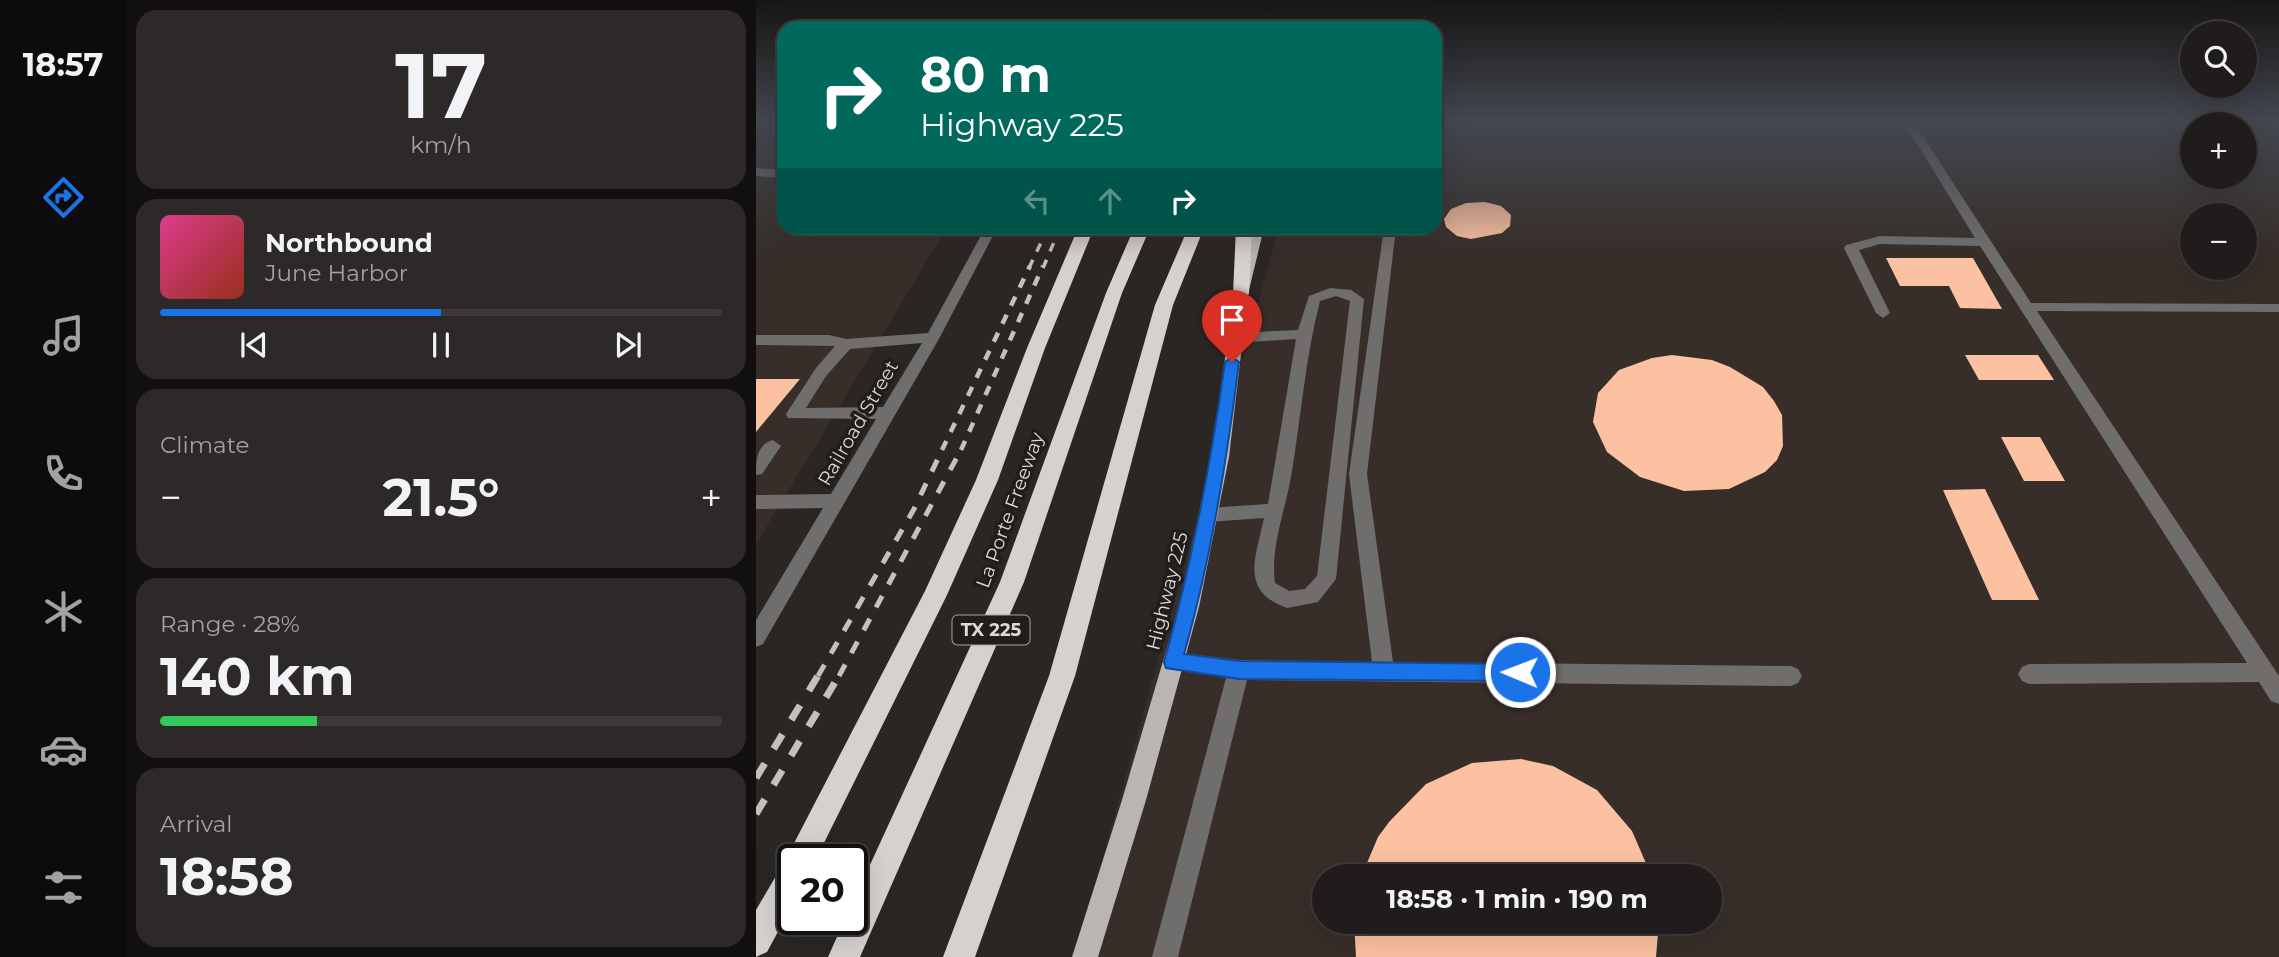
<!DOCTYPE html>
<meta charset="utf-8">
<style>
body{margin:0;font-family:Montserrat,sans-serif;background:#2d2928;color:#f1f3f6;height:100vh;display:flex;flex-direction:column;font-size:26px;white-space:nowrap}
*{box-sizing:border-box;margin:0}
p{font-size:23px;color:#a2a1a3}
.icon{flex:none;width:38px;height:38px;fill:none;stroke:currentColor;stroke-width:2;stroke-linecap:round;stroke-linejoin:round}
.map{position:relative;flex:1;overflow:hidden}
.sheet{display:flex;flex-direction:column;gap:10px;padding:10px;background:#120f0f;width:630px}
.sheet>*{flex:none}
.banner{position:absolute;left:21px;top:21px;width:665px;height:214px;border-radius:21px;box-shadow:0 7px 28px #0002,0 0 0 2px #3d3a3a;background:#00695c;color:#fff;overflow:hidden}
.buttons{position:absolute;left:1424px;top:21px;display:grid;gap:14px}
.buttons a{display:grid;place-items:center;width:77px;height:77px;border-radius:50%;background:#201c1b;box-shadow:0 7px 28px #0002,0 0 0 2px #3d3a3a;font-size:35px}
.speed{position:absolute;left:21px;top:844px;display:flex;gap:14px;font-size:35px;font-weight:700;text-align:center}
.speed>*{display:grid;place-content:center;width:91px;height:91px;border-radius:50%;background:#201c1b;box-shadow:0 7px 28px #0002,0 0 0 2px #3d3a3a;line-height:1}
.speed .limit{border:4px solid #111;border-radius:10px;background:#fff;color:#111}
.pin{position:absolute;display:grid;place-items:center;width:60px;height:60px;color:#fff;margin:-72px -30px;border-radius:50% 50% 50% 0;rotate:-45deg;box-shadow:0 0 7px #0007}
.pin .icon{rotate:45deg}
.me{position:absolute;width:77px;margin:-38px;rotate:271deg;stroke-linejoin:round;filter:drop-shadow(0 0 5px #0008)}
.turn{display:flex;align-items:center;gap:24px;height:147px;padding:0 28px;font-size:32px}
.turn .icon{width:91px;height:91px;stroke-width:2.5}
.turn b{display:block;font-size:49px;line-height:60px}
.lanes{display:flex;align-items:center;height:66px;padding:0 28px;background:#0003;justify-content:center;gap:35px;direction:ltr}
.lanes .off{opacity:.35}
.big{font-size:52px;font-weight:700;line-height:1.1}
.sheet .widget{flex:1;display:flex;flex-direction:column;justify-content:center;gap:10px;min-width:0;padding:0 24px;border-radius:21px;background:#2d2928}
.sheet .dial{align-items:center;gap:0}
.dial b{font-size:91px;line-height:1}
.song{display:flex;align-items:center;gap:21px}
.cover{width:84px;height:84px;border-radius:10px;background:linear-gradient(135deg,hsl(330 70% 55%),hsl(10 70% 35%))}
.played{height:7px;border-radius:4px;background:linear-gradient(90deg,#1a73e8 50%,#3d3a3a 50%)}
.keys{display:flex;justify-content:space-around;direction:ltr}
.heat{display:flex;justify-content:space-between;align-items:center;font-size:38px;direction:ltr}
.charge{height:10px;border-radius:5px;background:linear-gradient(90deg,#34c759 28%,#3d3a3a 0)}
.trip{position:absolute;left:556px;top:864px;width:410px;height:70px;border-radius:35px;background:#201c1b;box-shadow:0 7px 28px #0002,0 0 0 2px #3d3a3a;font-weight:700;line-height:70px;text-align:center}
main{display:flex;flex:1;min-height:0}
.tab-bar{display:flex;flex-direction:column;width:126px;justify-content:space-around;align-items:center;background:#0d0b0b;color:#a2a1a3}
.tab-bar .icon{width:49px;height:49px}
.tab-bar .active{color:#1a73e8}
.tab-bar b{font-size:32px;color:#f1f3f6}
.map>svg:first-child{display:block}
.built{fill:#372e29;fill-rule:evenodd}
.building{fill:#fbc1a0}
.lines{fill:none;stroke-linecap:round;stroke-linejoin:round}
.minor{fill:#706e6d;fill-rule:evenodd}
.major{fill:#b9b5b3;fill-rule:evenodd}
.highway{fill:#d6d1cf;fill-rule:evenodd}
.rail-far3{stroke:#c3c0bf;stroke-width:3.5;stroke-dasharray:9 9;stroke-linecap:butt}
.rail-far2{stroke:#c3c0bf;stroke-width:4.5;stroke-dasharray:10 10;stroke-linecap:butt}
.rail-far1{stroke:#c3c0bf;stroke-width:5;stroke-dasharray:13 13;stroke-linecap:butt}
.rail{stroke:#c3c0bf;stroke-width:7;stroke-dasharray:17 17;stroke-linecap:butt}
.route{fill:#1a73e8;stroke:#114b97;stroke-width:2}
.labels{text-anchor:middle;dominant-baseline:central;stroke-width:7;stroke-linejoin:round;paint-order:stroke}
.shield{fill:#201d1b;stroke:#a4a2a1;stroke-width:2}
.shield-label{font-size:18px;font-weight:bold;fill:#dddbda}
.street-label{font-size:19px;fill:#dddbda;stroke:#201d1b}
</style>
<main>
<nav class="tab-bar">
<b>18:57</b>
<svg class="icon active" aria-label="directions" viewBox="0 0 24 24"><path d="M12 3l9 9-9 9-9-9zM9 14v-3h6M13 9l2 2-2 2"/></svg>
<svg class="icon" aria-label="music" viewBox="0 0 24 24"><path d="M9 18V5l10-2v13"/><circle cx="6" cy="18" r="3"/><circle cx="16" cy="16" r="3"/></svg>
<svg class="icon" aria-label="phone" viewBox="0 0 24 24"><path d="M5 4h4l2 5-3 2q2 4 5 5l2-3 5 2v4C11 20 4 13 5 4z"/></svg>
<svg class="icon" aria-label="climate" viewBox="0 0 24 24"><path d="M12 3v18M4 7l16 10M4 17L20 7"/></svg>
<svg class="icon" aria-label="car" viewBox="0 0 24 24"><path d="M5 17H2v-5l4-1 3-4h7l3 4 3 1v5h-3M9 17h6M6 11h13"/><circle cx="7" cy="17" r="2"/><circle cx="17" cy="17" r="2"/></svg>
<svg class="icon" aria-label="filters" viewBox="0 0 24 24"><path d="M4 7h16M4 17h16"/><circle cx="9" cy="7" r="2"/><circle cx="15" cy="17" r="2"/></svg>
</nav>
<section class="sheet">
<div class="widget dial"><b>17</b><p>km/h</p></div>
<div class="widget">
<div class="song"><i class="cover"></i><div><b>Northbound</b><p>June Harbor</p></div></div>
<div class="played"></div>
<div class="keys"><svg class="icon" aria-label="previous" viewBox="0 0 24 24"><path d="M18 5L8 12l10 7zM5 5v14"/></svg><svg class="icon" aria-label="pause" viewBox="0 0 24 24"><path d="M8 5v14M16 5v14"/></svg><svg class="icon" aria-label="next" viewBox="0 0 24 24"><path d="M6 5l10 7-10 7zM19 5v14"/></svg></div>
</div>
<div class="widget"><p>Climate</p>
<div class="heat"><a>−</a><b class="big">21.5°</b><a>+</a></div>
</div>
<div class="widget"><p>Range · 28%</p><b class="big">140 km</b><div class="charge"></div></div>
<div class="widget"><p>Arrival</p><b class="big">18:58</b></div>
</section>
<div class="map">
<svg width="1523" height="957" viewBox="0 0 1523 957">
<rect width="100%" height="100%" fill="#2a2624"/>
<path class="built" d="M0 121H28V228H191L0 544Z
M679 121H1523V957H319L523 228H679ZM1437 124H1489V177H1437ZM1437 215H1489V268H1437ZM569 877H954V922H569Z"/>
<path class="building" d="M729 202 745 206 755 215 754 226 746 233 715 239 701 236 690 227 688 219 695 209 710 203Z
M1130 258H1217L1246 309 1204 308 1193 286H1144Z
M916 355 956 360 974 367 1007 387 1018 401 1026 415 1027 446 1021 460 1009 472 973 489 928 491 884 477 851 452 837 422 842 393 863 370 896 358Z
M1209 355H1282L1298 380H1223Z
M0 379H44L0 432Z
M1245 437H1284L1309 481H1268Z
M1229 489 1283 600H1236L1187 490Z
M765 759 797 766 841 790 876 831 896 877H605L622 837 633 822 670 784 716 763Z
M598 922H903L900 957H600Z"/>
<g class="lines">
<path class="minor" d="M1147 121H1157L1275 303 1523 304V312L1281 311 1523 676V704L1515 701 1503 682 1273 684 1266 681 1262 674 1266 667 1273 664 1491 663 1224 246 1124 244 1103 250 1134 313 1127 318 1120 313 1088 248 1090 245 1124 236 1219 238Z
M0 168 28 170V178L0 176Z
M48 228H115L109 232 53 234 48 233Z
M229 228H241L184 337 7 644 0 647V620L67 508 0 509V495L75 494 120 419 32 418 30 414 60 368 79 346 0 345V335H73L90 339 172 333ZM166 343 127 407 50 408 70 376 94 349Z
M628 228H640L611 474 637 662 1035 666 1042 669 1046 676 1042 683 1035 686 491 680 422 957H396L470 678 410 668 407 661 410 654 417 652 483 660 616 662 593 474Z
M574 288 595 290 608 299 580 579 562 602 531 608C483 591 500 557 508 518L452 522 446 520 443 515 446 510 452 508 512 504 540 339 479 343 472 338 479 333 542 330 553 296ZM580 296 594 301 561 576 549 589 533 591 519 583C514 548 529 511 535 477 545 418 549 359 564 301Z
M17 440 25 446 6 474 0 475C0 461 0 445 17 440Z"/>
<path class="major" d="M496 228H508L492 294 473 457 443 607 390 800 342 957H316L366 800 423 607 455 457 478 294Z"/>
<path class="highway" d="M322 228H338L289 348 242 480 191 595 60 859H37V904L11 952 0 957V910L27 864 31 861 35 849 169 591 220 480 271 348Z
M378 228H394L366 293 268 582 104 957H72L89 919H96V904L244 582 350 293Z
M432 228H448L417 305 319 676 219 957H187L293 676 399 305Z
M480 228H496L493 294 485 299 477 294Z"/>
<path class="rail-far3" d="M273 268 292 228
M287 268 304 228"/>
<path class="rail-far2" d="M186 450 274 266
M205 450 287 266"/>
<path class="rail-far1" d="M62 676 158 509 187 448
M83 676 206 448"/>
<path class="rail" d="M0 778 63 674
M0 814 84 674"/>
</g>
<linearGradient id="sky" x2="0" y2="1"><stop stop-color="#171514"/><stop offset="0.47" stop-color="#444750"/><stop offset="1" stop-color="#444750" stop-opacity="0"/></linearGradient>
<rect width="1523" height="255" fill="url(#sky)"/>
<path class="route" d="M476 357 483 362C471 461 455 559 428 654L483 661 764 664 770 666 773 672 770 678 764 681 483 679 410 668 408 662C436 563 455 463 469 362Z"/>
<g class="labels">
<rect class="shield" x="196.5" y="615.5" width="77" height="29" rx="5"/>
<g class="shield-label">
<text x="235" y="630">TX 225</text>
</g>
<g class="street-label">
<text transform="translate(102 423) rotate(-60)">Railroad Street</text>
<text transform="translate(254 510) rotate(-70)">La Porte Freeway</text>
<text transform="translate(411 591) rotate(-76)">Highway 225</text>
</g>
</g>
</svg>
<div class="buttons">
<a><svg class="icon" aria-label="search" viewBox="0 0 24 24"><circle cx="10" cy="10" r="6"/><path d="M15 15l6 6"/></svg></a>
<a>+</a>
<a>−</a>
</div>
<div class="speed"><div class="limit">20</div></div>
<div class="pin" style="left:476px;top:362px;background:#d93025"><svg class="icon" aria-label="arrive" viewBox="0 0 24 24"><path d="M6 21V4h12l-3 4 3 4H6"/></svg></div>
<svg class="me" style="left:764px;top:672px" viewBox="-20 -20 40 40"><circle r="17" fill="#1a73e8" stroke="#fff" stroke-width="3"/><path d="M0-11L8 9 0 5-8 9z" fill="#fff"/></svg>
<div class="trip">18:58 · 1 min · 190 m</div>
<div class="banner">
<div class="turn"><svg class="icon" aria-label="right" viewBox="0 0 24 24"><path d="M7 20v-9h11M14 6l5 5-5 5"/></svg><div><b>80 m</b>Highway 225</div></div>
<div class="lanes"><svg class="icon off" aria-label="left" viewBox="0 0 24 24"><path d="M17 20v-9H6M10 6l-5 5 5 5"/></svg><svg class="icon off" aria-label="ahead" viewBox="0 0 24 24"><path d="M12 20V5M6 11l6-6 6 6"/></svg><svg class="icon" aria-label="right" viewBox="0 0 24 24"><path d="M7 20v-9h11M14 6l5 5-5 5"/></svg></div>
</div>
</div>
</main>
